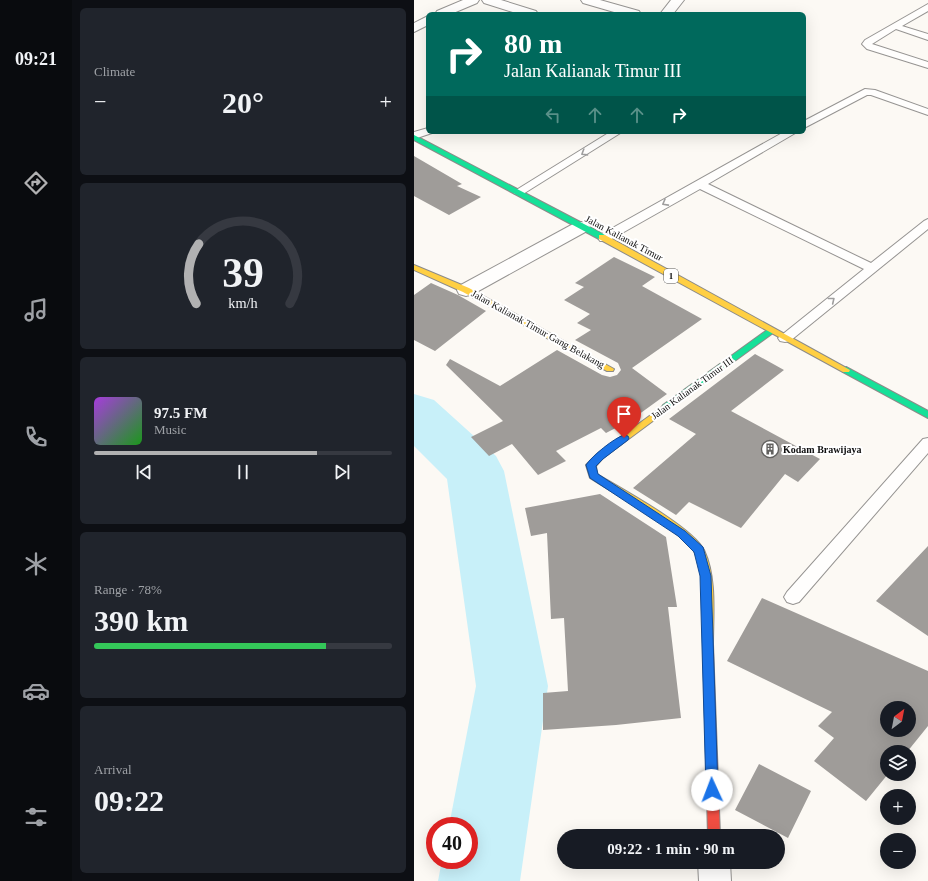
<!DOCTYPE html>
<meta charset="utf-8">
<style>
body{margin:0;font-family:"Times New Roman",serif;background:#20242c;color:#f1f3f6;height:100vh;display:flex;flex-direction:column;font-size:15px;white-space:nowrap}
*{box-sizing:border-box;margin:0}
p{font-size:13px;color:#9ea1a6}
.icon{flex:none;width:22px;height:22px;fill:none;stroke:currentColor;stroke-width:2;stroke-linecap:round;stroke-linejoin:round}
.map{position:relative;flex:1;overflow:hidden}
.panel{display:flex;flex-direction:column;gap:8px;padding:8px;background:#0d0f14;width:342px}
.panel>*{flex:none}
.banner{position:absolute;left:12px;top:12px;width:380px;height:122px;border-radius:6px;box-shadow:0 4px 16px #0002;background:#00695c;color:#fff;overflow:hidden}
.needle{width:26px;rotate:32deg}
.controls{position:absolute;left:466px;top:701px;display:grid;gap:8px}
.controls a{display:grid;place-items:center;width:36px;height:36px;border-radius:50%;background:#171b24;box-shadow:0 4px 16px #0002;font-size:20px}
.speed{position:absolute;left:12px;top:817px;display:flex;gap:8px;font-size:20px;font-weight:700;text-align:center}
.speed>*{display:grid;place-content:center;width:52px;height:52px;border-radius:50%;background:#171b24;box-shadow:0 4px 16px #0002;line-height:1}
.speed .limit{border:6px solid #d22;background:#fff;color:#111}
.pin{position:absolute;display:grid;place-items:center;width:34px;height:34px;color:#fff;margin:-41px -17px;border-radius:50% 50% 50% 0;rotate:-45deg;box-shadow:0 0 4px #0007}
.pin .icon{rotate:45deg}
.me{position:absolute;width:44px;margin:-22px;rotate:358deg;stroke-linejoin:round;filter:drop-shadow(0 0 3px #0008)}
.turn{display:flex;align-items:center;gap:14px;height:84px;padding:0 12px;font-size:18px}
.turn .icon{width:52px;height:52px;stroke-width:2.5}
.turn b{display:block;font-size:28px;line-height:34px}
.lanes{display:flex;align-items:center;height:38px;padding:0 12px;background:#0003;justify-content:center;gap:20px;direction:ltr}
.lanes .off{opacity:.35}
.big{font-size:30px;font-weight:700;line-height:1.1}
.panel .widget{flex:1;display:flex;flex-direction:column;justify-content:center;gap:6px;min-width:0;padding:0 14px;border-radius:6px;background:#20242c}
.panel .dial{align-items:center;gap:0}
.dial svg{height:104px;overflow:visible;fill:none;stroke:#363941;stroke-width:7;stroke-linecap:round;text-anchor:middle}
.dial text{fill:#f1f3f6;stroke:none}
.song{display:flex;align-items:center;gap:12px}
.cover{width:48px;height:48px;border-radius:6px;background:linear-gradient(135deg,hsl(280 70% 55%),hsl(120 70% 35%))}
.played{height:4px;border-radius:2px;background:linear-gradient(90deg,#b1b1b2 75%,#363941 75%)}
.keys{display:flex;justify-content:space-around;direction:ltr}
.heat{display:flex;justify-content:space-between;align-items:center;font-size:22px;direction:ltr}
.charge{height:6px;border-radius:3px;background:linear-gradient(90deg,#34c759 78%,#363941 0)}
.trip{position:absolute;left:143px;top:829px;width:228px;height:40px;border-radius:20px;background:#171b24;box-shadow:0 4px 16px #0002;font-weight:700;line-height:40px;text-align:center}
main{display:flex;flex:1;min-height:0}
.tab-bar{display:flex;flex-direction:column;width:72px;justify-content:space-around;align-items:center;background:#090b0e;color:#9ea1a6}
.tab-bar .icon{width:28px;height:28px}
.tab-bar .selected{color:#b1b1b2}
.tab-bar b{font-size:18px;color:#f1f3f6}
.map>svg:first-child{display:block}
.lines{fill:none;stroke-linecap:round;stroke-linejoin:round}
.river{fill:#c8f0f9;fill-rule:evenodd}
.building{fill:#9f9c99;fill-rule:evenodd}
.lane-casing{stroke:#969492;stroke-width:2}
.street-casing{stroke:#969492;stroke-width:2}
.fast-casing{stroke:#8c8b89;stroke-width:2}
.slow-casing{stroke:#8c8b89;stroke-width:2}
.jam-casing{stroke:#8c8b89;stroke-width:2}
.lane{fill:#fffefd;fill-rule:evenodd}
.street{fill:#fffefd;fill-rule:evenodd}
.fast{fill:#16e098;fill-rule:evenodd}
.slow{fill:#ffcf43;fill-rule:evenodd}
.jam{fill:#f24e42;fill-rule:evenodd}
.oneway{stroke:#9f9e9e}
.route{fill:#1a73e8;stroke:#114b97}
.labels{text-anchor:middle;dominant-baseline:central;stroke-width:4;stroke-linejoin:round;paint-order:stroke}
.shield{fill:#fff;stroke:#575757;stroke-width:1}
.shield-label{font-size:9px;font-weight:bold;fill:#0f0f0f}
.street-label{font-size:10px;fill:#0f0f0f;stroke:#fff}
.poi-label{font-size:10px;font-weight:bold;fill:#0f0f0f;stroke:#fff;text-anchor:start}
</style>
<main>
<nav class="tab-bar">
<b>09:21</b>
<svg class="icon selected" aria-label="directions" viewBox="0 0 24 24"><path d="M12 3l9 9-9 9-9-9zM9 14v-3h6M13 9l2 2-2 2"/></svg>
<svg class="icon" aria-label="music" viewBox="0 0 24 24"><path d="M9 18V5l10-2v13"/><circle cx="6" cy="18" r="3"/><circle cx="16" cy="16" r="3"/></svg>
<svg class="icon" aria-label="phone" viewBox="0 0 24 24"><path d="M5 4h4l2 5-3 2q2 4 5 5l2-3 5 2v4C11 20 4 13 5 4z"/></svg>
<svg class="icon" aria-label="climate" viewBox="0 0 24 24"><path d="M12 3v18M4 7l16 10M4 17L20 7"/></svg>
<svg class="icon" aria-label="car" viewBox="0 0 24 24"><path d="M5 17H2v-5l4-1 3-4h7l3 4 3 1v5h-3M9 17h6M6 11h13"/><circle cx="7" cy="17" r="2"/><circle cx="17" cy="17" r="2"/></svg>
<svg class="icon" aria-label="filters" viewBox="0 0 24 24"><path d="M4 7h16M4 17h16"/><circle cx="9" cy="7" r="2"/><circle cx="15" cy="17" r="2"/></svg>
</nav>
<section class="panel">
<div class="widget"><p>Climate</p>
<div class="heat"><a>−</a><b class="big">20°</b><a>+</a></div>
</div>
<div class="widget dial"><svg viewBox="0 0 100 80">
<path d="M14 69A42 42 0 1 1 86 69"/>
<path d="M14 69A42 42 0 0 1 16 23" stroke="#b1b1b2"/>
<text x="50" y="56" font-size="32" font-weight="700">39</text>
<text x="50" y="72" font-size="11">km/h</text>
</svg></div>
<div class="widget">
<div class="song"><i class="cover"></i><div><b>97.5 FM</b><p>Music</p></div></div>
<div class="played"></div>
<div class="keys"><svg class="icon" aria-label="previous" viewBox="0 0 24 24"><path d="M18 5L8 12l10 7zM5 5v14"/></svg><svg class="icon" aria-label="pause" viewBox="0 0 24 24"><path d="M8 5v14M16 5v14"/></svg><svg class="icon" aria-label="next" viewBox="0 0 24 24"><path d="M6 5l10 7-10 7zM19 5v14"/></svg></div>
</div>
<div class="widget"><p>Range · 78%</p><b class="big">390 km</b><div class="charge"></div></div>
<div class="widget"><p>Arrival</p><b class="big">09:22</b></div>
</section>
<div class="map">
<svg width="514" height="881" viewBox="0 0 514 881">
<rect width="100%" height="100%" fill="#fcf9f4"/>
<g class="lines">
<path class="river" d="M0 394 20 400 82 456 90 471 134 686 106 881H24L28 860H55V826H35L62 686 33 479 0 446Z"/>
</g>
<path class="building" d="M0 156 48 184 43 186 67 197 35 215 0 196Z
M200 257 241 277 228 286 288 319 218 368 253 394 217 420 192 433 187 428 142 451 152 461 124 475 98 444 75 456 57 437 89 421 32 365 36 359 86 386 143 350 188 375 196 377 203 375 207 370 204 363 161 340 177 330 163 323 176 314 150 300 170 287 161 283Z
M17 283 44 295 72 311 21 351 0 340V295Z
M341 354 370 370 317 411 406 459 384 482 371 474 327 528 275 502 262 515 219 488 282 434 255 419Z
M186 494 252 537 263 607H254L267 718 202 725 129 730V693L154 691 150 618 137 619 133 533 117 536 111 508Z
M514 546V636L462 601Z
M348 598 514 671V726L493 752H473V774H474L452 801 400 761 420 738 404 726 418 712 313 661ZM473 708H495V730H473Z
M345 764 397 791 374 838 321 810Z"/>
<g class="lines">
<g class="lane-casing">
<path id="lane" d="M514 4V11L488 26 514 34V40L482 29 458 44 514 62V68L453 49 448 44 451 40Z
M451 89 461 90 514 109V115L457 95H453L390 128V121Z
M14 128V132H18V133L0 139V132Z
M196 132H208L109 194H101L99 192Z
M370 132H383L294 184 457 263 510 221 514 219V229L376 341 371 342 366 341 364 338 450 269 286 189 194 241H186L184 238 186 235Z
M514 438V453L385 602 379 604 373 602 370 597 373 592 509 439Z"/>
</g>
<g class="street-casing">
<path id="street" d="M49 0H65L63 3 37 14H21L23 11Z
M68 0H87L122 11 124 14H105L70 3Z
M167 0H186L225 11 227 14H207L169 3Z
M257 0H270L259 14H246Z
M14 16V25L0 32V23Z
M167 222 173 223 176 227 173 231 59 294 52 296 45 294 43 290 45 286 161 223Z
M284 862H316L317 881H285Z"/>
</g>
<g class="fast-casing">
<path id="fast" d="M0 135 191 235 192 237 191 239H185L0 140Z
M356 328 359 329 360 331 359 333 255 409H249L248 407 249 405Z
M432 367 514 411V418L429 372 428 370Z"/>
</g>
<g class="slow-casing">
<path id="slow" d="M185 235H191L436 370 435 372H429L185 239Z
M0 265 55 288 200 369 199 371H193L49 292 0 270Z
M252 404 255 405 256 407 255 409 189 458 182 466 183 474C208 489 278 527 290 550 303 578 299 614 299 644L298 647 294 649 290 647 289 644C288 619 293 575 281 553 269 531 199 493 176 478L172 465 183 454Z"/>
</g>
<g class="jam-casing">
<path id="jam" d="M294 639 298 641 299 644 306 836H294L289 644 290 641Z"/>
</g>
<use href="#lane" class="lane"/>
<use href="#street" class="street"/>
<use href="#fast" class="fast"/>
<use href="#slow" class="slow"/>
<use href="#jam" class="jam"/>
</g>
<defs><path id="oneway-chevron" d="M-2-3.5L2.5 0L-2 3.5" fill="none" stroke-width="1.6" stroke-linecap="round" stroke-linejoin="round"/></defs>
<g class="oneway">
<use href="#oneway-chevron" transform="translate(170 153) rotate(148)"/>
<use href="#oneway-chevron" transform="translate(251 203) rotate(151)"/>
<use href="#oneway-chevron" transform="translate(418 300) rotate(-39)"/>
</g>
<path class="route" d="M210 435 214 436 215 438 214 440 189 459 182 466 184 474 271 531 289 547 297 576 304 790 303 794 298 796 294 794 292 790 286 576 280 552 264 536 176 478 172 465C178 456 200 438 210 435Z"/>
<defs>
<g id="building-ring" transform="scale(0.9)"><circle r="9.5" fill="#fff" stroke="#62615f" stroke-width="1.5"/><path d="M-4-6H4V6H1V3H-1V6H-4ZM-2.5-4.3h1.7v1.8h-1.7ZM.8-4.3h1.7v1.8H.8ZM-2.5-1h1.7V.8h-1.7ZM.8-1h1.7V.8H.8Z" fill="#62615f"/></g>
</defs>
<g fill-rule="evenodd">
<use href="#building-ring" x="356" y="449"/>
</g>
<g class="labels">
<rect class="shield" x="250" y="269" width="14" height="14" rx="3"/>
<g class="shield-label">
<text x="257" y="276">1</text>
</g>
<g class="street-label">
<text transform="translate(210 238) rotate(28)">Jalan Kalianak Timur</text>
<text transform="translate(124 329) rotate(29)">Jalan Kalianak Timur Gang Belakang</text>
<text transform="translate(278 388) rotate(-36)">Jalan Kalianak Timur III</text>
</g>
<g class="poi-label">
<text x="369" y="449">Kodam Brawijaya</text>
</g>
</g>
</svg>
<div class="controls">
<a><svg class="needle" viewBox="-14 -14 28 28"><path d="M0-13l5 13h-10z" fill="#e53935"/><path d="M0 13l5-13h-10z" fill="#9ea1a6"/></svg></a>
<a><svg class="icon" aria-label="layers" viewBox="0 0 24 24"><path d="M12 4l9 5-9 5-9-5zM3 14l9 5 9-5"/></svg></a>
<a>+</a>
<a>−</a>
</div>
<div class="speed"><div class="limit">40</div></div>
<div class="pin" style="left:210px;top:438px;background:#d93025"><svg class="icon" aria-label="arrive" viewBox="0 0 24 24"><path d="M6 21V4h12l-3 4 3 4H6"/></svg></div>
<svg class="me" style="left:298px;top:790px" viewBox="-20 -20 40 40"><circle r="19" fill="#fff"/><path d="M0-13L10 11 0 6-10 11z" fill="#1a73e8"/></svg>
<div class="trip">09:22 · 1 min · 90 m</div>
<div class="banner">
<div class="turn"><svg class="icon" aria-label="right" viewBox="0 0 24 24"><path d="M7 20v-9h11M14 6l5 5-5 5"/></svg><div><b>80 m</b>Jalan Kalianak Timur III</div></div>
<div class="lanes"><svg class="icon off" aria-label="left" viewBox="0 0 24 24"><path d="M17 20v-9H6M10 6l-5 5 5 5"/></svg><svg class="icon off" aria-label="ahead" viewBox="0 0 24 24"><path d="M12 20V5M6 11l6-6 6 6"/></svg><svg class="icon off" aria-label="ahead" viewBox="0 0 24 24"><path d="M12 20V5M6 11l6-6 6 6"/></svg><svg class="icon" aria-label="right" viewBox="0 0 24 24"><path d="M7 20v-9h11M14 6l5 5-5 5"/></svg></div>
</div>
</div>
</main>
